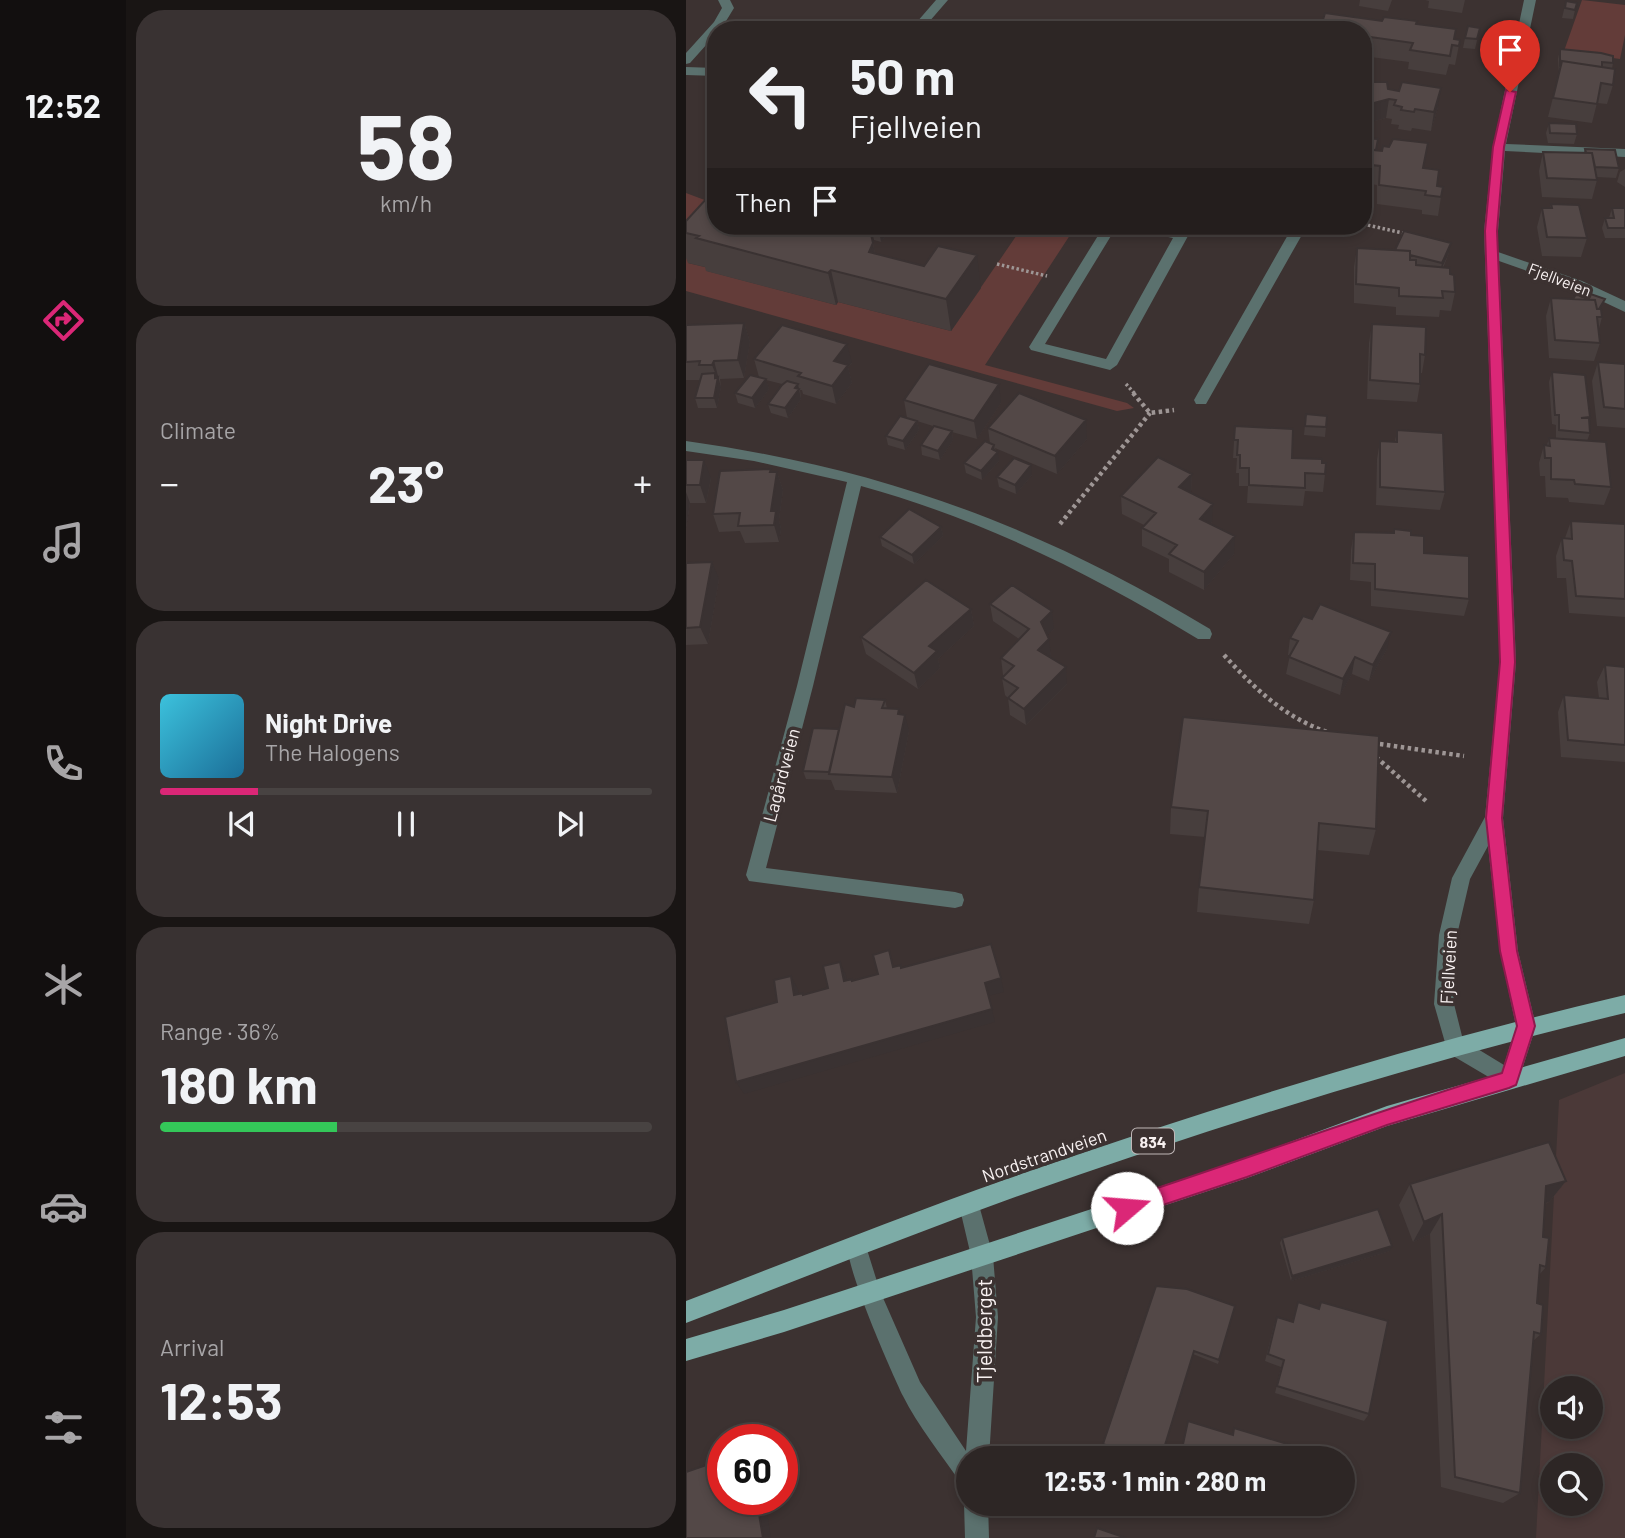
<!DOCTYPE html>
<meta charset="utf-8">
<style>
body{margin:0;font-family:Barlow,sans-serif;background:#393232;color:#f1f3f6;height:100vh;display:flex;flex-direction:column;font-size:26px;white-space:nowrap}
*{box-sizing:border-box;margin:0}
p{font-size:23px;color:#a7a5a7}
.icon{flex:none;width:38px;height:38px;fill:none;stroke:currentColor;stroke-width:2;stroke-linecap:round;stroke-linejoin:round}
.map{position:relative;flex:1;overflow:hidden}
.sheet{display:flex;flex-direction:column;gap:10px;padding:10px;background:#191514;width:560px}
.sheet>*{flex:none}
.hud{position:absolute;left:21px;top:21px;width:665px;height:214px;border-radius:28px;box-shadow:0 4px 10px #0003,0 0 0 2px #484342;background:#2d2625;color:#f1f3f6;overflow:hidden}
.buttons{position:absolute;left:854px;top:1376px;display:grid;gap:14px}
.buttons a{display:grid;place-items:center;width:63px;height:63px;border-radius:50%;background:#2d2625;box-shadow:0 4px 10px #0003,0 0 0 2px #484342;font-size:35px}
.speed{position:absolute;left:21px;top:1424px;display:flex;gap:14px;font-size:35px;font-weight:700;text-align:center}
.speed>*{display:grid;place-content:center;width:91px;height:91px;border-radius:50%;background:#2d2625;box-shadow:0 4px 10px #0003,0 0 0 2px #484342;line-height:1}
.speed .limit{border:10px solid #d22;background:#fff;color:#111}
.pin{position:absolute;display:grid;place-items:center;width:60px;height:60px;color:#fff;margin:-72px -30px;border-radius:50% 50% 50% 0;rotate:-45deg;box-shadow:0 0 7px #0007}
.pin .icon{rotate:45deg}
.me{position:absolute;width:77px;margin:-38px;rotate:72deg;stroke-linejoin:round;filter:drop-shadow(0 0 5px #0008)}
.turn{display:flex;align-items:center;gap:24px;height:147px;padding:0 28px;font-size:32px}
.turn .icon{width:91px;height:91px;stroke-width:2.5}
.turn b{display:block;font-size:49px;line-height:60px}
.then{display:flex;align-items:center;height:66px;padding:0 28px;background:#0003;gap:14px;font-size:26px}
.big{font-size:52px;font-weight:700;line-height:1.1}
.sheet .widget{flex:1;display:flex;flex-direction:column;justify-content:center;gap:10px;min-width:0;padding:0 24px;border-radius:28px;background:#393232}
.sheet .dial{align-items:center;gap:0}
.dial b{font-size:91px;line-height:1}
.song{display:flex;align-items:center;gap:21px}
.cover{width:84px;height:84px;border-radius:10px;background:linear-gradient(135deg,hsl(190 70% 55%),hsl(200 70% 35%))}
.played{height:7px;border-radius:4px;background:linear-gradient(90deg,#db2777 20%,#484342 20%)}
.keys{display:flex;justify-content:space-around;direction:ltr}
.heat{display:flex;justify-content:space-between;align-items:center;font-size:38px;direction:ltr}
.charge{height:10px;border-radius:5px;background:linear-gradient(90deg,#34c759 36%,#484342 0)}
.trip{position:absolute;left:270px;top:1446px;width:399px;height:70px;border-radius:35px;background:#2d2625;box-shadow:0 4px 10px #0003,0 0 0 2px #484342;font-weight:700;line-height:70px;text-align:center}
main{display:flex;flex:1;min-height:0}
.tabs{display:flex;flex-direction:column;width:126px;justify-content:space-around;align-items:center;background:#120f0f;color:#a7a5a7}
.tabs .icon{width:49px;height:49px}
.tabs .active{color:#db2777}
.tabs b{font-size:32px;color:#f1f3f6}
.map>svg:first-child{display:block}
.built{fill:#4b3938;fill-rule:evenodd}
.green{fill:#633c39}
.lines{fill:none;stroke-linecap:round;stroke-linejoin:round}
.path-far1{stroke:#9e9695;stroke-width:3.5;stroke-dasharray:2.5 2.5;stroke-linecap:butt}
.path{stroke:#9e9695;stroke-width:4.5;stroke-dasharray:3.5 3.5;stroke-linecap:butt}
.service{fill:#5b716e;fill-rule:evenodd}
.minor{fill:#5b716e;fill-rule:evenodd}
.tertiary{fill:#5b716e;fill-rule:evenodd}
.primary{fill:#7daca7;fill-rule:evenodd}
.wall{fill:#473e3d}
.shaded-wall{fill:#3a3232}
.building{fill:#534847;stroke:#3a3232;stroke-width:2}
.route{fill:#db2777;stroke:#8e194d;stroke-width:2}
.labels{text-anchor:middle;dominant-baseline:central;stroke-width:7;stroke-linejoin:round;paint-order:stroke}
.far-street-label{font-size:16px;fill:#f7f0f0;stroke:#3c3231}
.shield{fill:#3c3231;stroke:#bfb7b7;stroke-width:2}
.shield-label{font-size:16px;font-weight:bold;fill:#f7f0f0}
.street-label{font-size:18px;fill:#f7f0f0;stroke:#3c3231}
.near-street-label{font-size:21px;fill:#f7f0f0;stroke:#3c3231}
</style>
<main>
<nav class="tabs">
<b>12:52</b>
<svg class="icon active" aria-label="directions" viewBox="0 0 24 24"><path d="M12 3l9 9-9 9-9-9zM9 14v-3h6M13 9l2 2-2 2"/></svg>
<svg class="icon" aria-label="music" viewBox="0 0 24 24"><path d="M9 18V5l10-2v13"/><circle cx="6" cy="18" r="3"/><circle cx="16" cy="16" r="3"/></svg>
<svg class="icon" aria-label="phone" viewBox="0 0 24 24"><path d="M5 4h4l2 5-3 2q2 4 5 5l2-3 5 2v4C11 20 4 13 5 4z"/></svg>
<svg class="icon" aria-label="climate" viewBox="0 0 24 24"><path d="M12 3v18M4 7l16 10M4 17L20 7"/></svg>
<svg class="icon" aria-label="car" viewBox="0 0 24 24"><path d="M5 17H2v-5l4-1 3-4h7l3 4 3 1v5h-3M9 17h6M6 11h13"/><circle cx="7" cy="17" r="2"/><circle cx="17" cy="17" r="2"/></svg>
<svg class="icon" aria-label="filters" viewBox="0 0 24 24"><path d="M4 7h16M4 17h16"/><circle cx="9" cy="7" r="2"/><circle cx="15" cy="17" r="2"/></svg>
</nav>
<section class="sheet">
<div class="widget dial"><b>58</b><p>km/h</p></div>
<div class="widget"><p>Climate</p>
<div class="heat"><a>−</a><b class="big">23°</b><a>+</a></div>
</div>
<div class="widget">
<div class="song"><i class="cover"></i><div><b>Night Drive</b><p>The Halogens</p></div></div>
<div class="played"></div>
<div class="keys"><svg class="icon" aria-label="previous" viewBox="0 0 24 24"><path d="M18 5L8 12l10 7zM5 5v14"/></svg><svg class="icon" aria-label="pause" viewBox="0 0 24 24"><path d="M8 5v14M16 5v14"/></svg><svg class="icon" aria-label="next" viewBox="0 0 24 24"><path d="M6 5l10 7-10 7zM19 5v14"/></svg></div>
</div>
<div class="widget"><p>Range · 36%</p><b class="big">180 km</b><div class="charge"></div></div>
<div class="widget"><p>Arrival</p><b class="big">12:53</b></div>
</section>
<div class="map">
<svg width="939" height="1538" viewBox="0 0 939 1538">
<rect width="100%" height="100%" fill="#3c3231"/>
<path class="built" d="M939 1073V1538H850L873 1100ZM866 1388H905V1426H866ZM866 1465H905V1503H866Z"/>
<path class="green" d="M896 0 939 5V35L934 59 878 51Z
M0 193 24 202 30 197V224L2 263 23 268 21 271 150 305 152 302 265 331 337 226H390L299 365 441 403 448 408 431 411 0 291Z"/>
<g class="lines">
<path class="path-far1" d="M677 224 721 234
M311 264 361 276
M440 384 449 394"/>
<path class="path" d="M447 393 464 413 488 410
M374 524 464 413
M538 655C568 688 598 717 641 732
M687 743 778 756
M690 757 740 801"/>
<path class="service" d="M418 226H431L359 344 420 359 487 238 443 229 442 226H466L500 233 502 236 431 365 424 370 345 350 343 347Z
M607 226H621L520 404H510L508 400Z"/>
<path class="minor" d="M32 0H44L48 8 37 26 30 30V34L4 63 0 64V53L28 22 36 8Z
M250 0H262L236 30H224Z
M838 0H850L820 144 939 149V157L819 151 812 231V252L896 281 939 301V312L886 287 813 261 830 662 817 818 832 951 850 1026 833 1079 830 1086 823 1089 762 1053 748 1004 753 935 766 878 799 817 814 662 798 231 807 147ZM802 846 814 951 830 1026 818 1065 777 1040 768 1004 771 935 784 879Z
M0 67 30 68V76L0 75Z
M0 441C198 469 353 526 524 629L526 634 524 639H512C406 574 295 519 175 486L127 686 80 868 269 892 276 894 278 900 276 906 269 908 63 881 60 875 111 686 161 482 68 461 0 451Z"/>
<path class="tertiary" d="M283 1195 290 1198 293 1205 307 1256 312 1317 303 1458H282V1485L274 1482C255 1454 232 1426 217 1396 206 1373 155 1259 162 1240L170 1237 178 1240 194 1291 234 1382 280 1451 290 1317 285 1256 273 1205 276 1198Z
M282 1495V1503H302L303 1538H279L278 1503Z"/>
<path class="primary" d="M939 995V1013C729 1063 524 1128 321 1200 213 1239 107 1282 0 1323V1301C107 1260 213 1217 321 1179 524 1108 730 1044 939 995Z
M939 1038V1056L701 1126 561 1178 98 1332 0 1361V1339L98 1310 561 1158 701 1106Z"/>
</g>
<path class="wall" d="M674 0H706L702 11 673 6Z
M739 0H779L776 13 742 8 743 1Z
M880 1 889 10 887 19 876 18Z
M696 21 731 25 769 39 774 40 769 65 763 64 760 75 722 69 723 62 677 56V30Z
M794 28 789 49 777 48 779 38Z
M874 49 927 63 926 69 927 85 921 104 911 103 906 123 862 117 873 74 872 59Z
M677 82 702 89 752 107 745 131 726 128 725 131 712 129 713 125 705 124 706 119 700 118 685 122H677Z
M863 123 891 134 888 144 862 143 860 133Z
M677 138 690 150 737 168 751 186 755 197 752 216 736 214V210L691 204V185L677 183Z
M899 149 933 168 930 178 911 177V180L906 199 856 197 853 171 857 152 898 153Z
M939 169V187L931 182 934 172Z
M865 204 901 238 895 257 856 256 851 227 856 208H864Z
M926 208H939V238H919L916 228 919 218H923Z
M0 221 30 226H207L195 242 188 240 187 242 189 254 295 288 265 331 152 302 150 305 20 271 19 267 2 263 0 258Z
M671 248 763 253 757 268 764 274 769 292 765 311 754 310 753 317 710 315V307L668 303V267Z
M865 298 915 310 916 317 913 329 914 343 908 361 863 358 860 316Z
M58 323 64 342 58 378 34 379 35 387 31 408H12L9 398 14 380H0V325Z
M686 324 739 355 736 373H734V384L731 402 681 399 683 343Z
M68 359 166 363 162 367 166 383 150 404 117 394 116 390H114L115 399 102 418 85 413 82 404 96 384 80 380 83 389 69 408 52 403 49 393 73 377Z
M912 362 939 364V428L911 426 906 381Z
M866 372 904 417 903 420 904 433 901 441 925 487 918 505 883 502 882 498 860 497 859 476H854L853 463 858 445H861L863 438 870 439V425L866 424 863 382Z
M218 400 315 403 291 439 266 432 267 440 254 460 236 455 235 445 247 426 231 421 233 430 219 450 202 445 200 436 221 418Z
M620 414 641 416 639 437 618 435Z
M549 426 606 458 636 463 639 474 637 492 619 491 617 506 561 503 562 486H553V473H550L551 458H547Z
M302 428 401 439 371 474 309 448 313 461 296 480 280 473 278 463 304 444Z
M711 430 759 492 754 510 690 505 691 459 694 441 709 442Z
M0 460 25 478 20 503H4L0 528Z
M85 469 86 472H91L97 490 93 520 95 529 93 542 59 543 54 531 33 532 27 514Z
M506 474 505 492 504 493 526 522 524 524 548 554 518 590 483 572V559L456 546V528L458 525 436 514 435 496Z
M346 475 330 494 313 487 311 477Z
M885 521 939 524V617L883 613 880 578H871L870 556 876 538H879Z
M255 527 257 536 228 564 196 546 194 537Z
M708 529 725 535 738 553 783 599 778 616 685 606V582L664 580 665 550 668 532 707 533Z
M0 563 33 579 22 644 0 645Z
M304 604 368 629 361 635 365 656 364 657 381 684 340 725 324 715 322 698 319 695 316 678 319 676 317 675 315 658 333 639 307 621Z
M285 609 288 626 252 659 254 668 232 689 180 654 175 637Z
M604 638 701 649 683 681 666 674 654 695 600 674 604 655H602Z
M919 665 939 667V762L875 757 872 712 878 695 913 698 911 682Z
M199 700 201 708 215 714 223 731 211 793 149 790 145 780 120 779 117 771 153 729 168 707Z
M485 807 690 829 683 855 631 850 628 900 623 924 511 912 513 887 519 837 484 834Z
M880 1181 863 1202 859 1204 857 1237 860 1267 853 1275 851 1303 855 1334 847 1341 834 1493 817 1503 755 1487 744 1234 727 1242 713 1205 724 1184Z
M596 1238 704 1251 605 1281 594 1243Z
M612 1302 632 1309 635 1302 683 1414 678 1421 589 1393 595 1367 579 1361 588 1325 591 1317 606 1322Z
M549 1306 532 1364 507 1354 475 1458H446L418 1447 417 1444Z"/>
<path class="shaded-wall" d="M755 88 752 107 745 131 748 112Z
M703 99 700 118 685 122 688 103Z
M171 226H185L188 240 177 255Z
M192 226H207L195 242Z
M187 243 193 275 183 252Z
M765 243 763 253 754 272 756 263Z
M291 255 295 288 265 331 260 299Z
M145 270 152 302 150 305 142 273Z
M58 323 64 342 58 378 52 360Z
M161 344 166 363 162 367 166 383 150 404 146 386 148 361Z
M28 361 35 387 31 408 28 398 29 373 32 380 26 365Z
M80 379 83 389 69 408 66 398Z
M112 384 115 399 102 418 99 408Z
M313 384 315 403 291 439 288 421Z
M400 420 401 439 371 474 369 456Z
M231 421 233 430 219 450 217 441Z
M266 431 267 440 254 460 252 451Z
M308 445 309 454 312 452 313 461 296 480 295 471Z
M18 460 25 478 20 503 14 485Z
M345 465 346 475 330 494 329 485Z
M85 469 90 484 91 472 97 490 93 520 95 529 93 542 88 525 85 511Z
M506 474 505 492 493 505V487Z
M0 492 4 503 0 528Z
M527 504 526 522 513 536 514 519Z
M255 527 257 536 228 564 226 555Z
M549 536 548 554 518 590V572Z
M26 562 33 579 22 644 14 627Z
M285 609 288 626 252 659 254 668 232 689 228 673 243 646Z
M366 611 368 629 357 639 355 622Z
M705 632 701 649 683 681 687 665Z
M363 639 365 656 354 667 352 650Z
M669 657 666 674 654 695 657 679Z
M380 667 381 684 340 725 338 709Z
M213 709 217 723 219 715 223 731 211 793 206 777 212 714Z
M154 962 160 975 163 995 158 981Z
M105 976 112 989 115 1008 108 995Z
M315 978 318 992 302 996 299 983Z
M306 1009 309 1022 58 1094 50 1082Z
M880 1181 863 1202 843 1208 860 1186Z
M756 1214 744 1234 727 1242 738 1222Z
M706 1246 704 1251 605 1281 606 1276Z
M69 1500H74L80 1506 85 1538H77Z"/>
<path class="building" d="M880 1 891 3 889 10 879 8Z
M639 13 696 21 698 17 731 21 730 24 770 29 768 39 774 40 773 46 766 45 764 56 724 50 727 43 677 36V30H634Z
M782 26 794 28 791 39 779 38Z
M874 49 915 53 927 56V63L916 62V67L876 61 874 64Z
M876 61 929 69 927 85 915 83 911 104 867 98Z
M677 82H701L702 89 713 91 716 82 755 88 748 112 729 109 728 112 715 110 716 107 708 105 710 100 703 99 688 103H677Z
M863 123 890 124 891 134 864 133Z
M677 138 692 139 690 150 677 149Z
M707 139 742 143 737 168 753 170 751 186 757 187 755 197 739 195 740 191 693 185 694 166 677 164V149L696 151 697 146 703 147Z
M899 149 929 150 933 168 909 167 906 153H900Z
M857 152 906 153 911 180 861 178Z
M21 198 30 200V226H175L185 234 187 243 183 252 238 266 252 246 291 255 260 299 145 270 142 273 10 238 13 236 0 233V221Z
M865 204 893 205 901 238 861 237 856 208H866Z
M926 208H939V228H922L919 218H928Z
M718 231 765 243 756 263 724 255V251L709 250Z
M671 248 724 251V260H730V265L764 268V274L768 275 769 292 756 291 757 298 713 296V288L670 284Z
M893 290 919 299 913 309H911L909 300 887 299Z
M865 298 909 300 911 309H915L916 317H911L914 343 869 340Z
M58 323 52 360 28 361 26 365H13L14 361 0 362V325Z
M686 324 740 327 739 355 734 354V384L684 380Z
M96 325 161 344 148 361 162 365 146 386 112 376 115 373 68 359Z
M912 362 939 364V409L918 407Z
M243 364 313 384 288 421 218 400Z
M866 372 899 375 904 417 895 418H903L904 433 873 430V415H869Z
M29 373V378L32 377 28 398H9L16 374Z
M64 375 80 379 66 398 49 393Z
M101 381 112 384 109 388 113 389 99 408 82 404 96 385Z
M333 393 400 420 369 456 302 428Z
M620 414 641 416 640 427 619 426Z
M214 416 231 421 217 441 200 436Z
M248 426 266 431 252 451 235 445Z
M549 426 607 429 606 458 636 459V463H640L639 474 619 473V488L563 485V468H554V455H551L552 440H548Z
M711 430 757 433 759 492 694 487V441L711 442Z
M863 438 920 442 925 487 889 484 888 480 865 479V458H859L858 445 864 446Z
M299 441 308 445 306 449 312 452 295 471 278 463Z
M472 457 506 474 493 487 527 504 514 519 549 536 518 572 483 554 491 545 456 528 470 513 435 496Z
M328 458 345 465 329 485 311 477Z
M0 460H18L14 485H0Z
M85 469 84 472H91L85 511H90L88 525 52 526 54 513 27 514 34 471Z
M223 509 255 527 226 555 194 537Z
M885 521 939 524V599L890 596 886 561 878 560 876 538 886 539Z
M708 529 725 531V535L738 536V553L783 556V599L689 589V564L667 563 668 532 708 533Z
M26 562 14 627 0 628V563Z
M240 580 285 609 243 646 251 651 228 673 175 637Z
M326 585 366 611 355 622 363 639 352 650 380 667 338 709 322 698 332 688 316 678 328 666 315 658 343 629 304 604Z
M634 604 705 632 687 665 669 657 657 679 603 657 612 641 604 638 617 616 626 619Z
M919 665 939 667V745L882 740 878 695 922 699Z
M170 698 199 700 196 708 213 709 212 714 219 715 206 777 143 774 159 704 168 707Z
M497 717 693 736 690 829 633 823 628 900 513 887 522 811 485 807Z
M127 728 153 729 143 772 117 771Z
M305 944 315 978 299 983 306 1009 50 1082 39 1017 91 1002 88 980 105 976 108 995 117 993V995L142 988 137 966 154 962 158 981 166 979V981L192 974 187 955 203 950 207 967 215 965V968Z
M863 1142 880 1181 860 1186 857 1237 863 1238 860 1267 854 1265 851 1303 857 1305 855 1334 848 1332 834 1493 769 1477 756 1214 738 1222 724 1184Z
M692 1209 706 1246 606 1276 596 1238Z
M470 1286 501 1289 549 1306 533 1360 508 1351 475 1458H453L417 1444Z
M612 1302 633 1309 635 1302 702 1321 683 1414 591 1386 598 1360 582 1354 591 1317 607 1322Z
M502 1421 547 1435 548 1428 608 1446 606 1458H494Z
M32 1461 37 1466V1500H69L71 1502 77 1538H0V1472Z
M411 1528 440 1538H408Z"/>
<path class="route" d="M820 90 830 92 818 147 811 231 829 662 816 818 831 951 849 1026 832 1079 830 1085 823 1088 701 1125 561 1177 441 1217 434 1215 431 1208 434 1201 441 1198C566 1157 690 1111 816 1073L831 1026 814 951 800 818 814 662 799 231 807 147Z"/>
<g class="labels">
<g class="far-street-label">
<text transform="translate(874 279) rotate(21)">Fjellveien</text>
</g>
<rect class="shield" x="446" y="1128.5" width="42" height="25" rx="5"/>
<g class="shield-label">
<text x="467" y="1141">834</text>
</g>
<g class="street-label">
<text transform="translate(95 775) rotate(-75)">Lagårdveien</text>
<text transform="translate(762 967) rotate(-87)">Fjellveien</text>
<text transform="translate(358 1155) rotate(-19)">Nordstrandveien</text>
</g>
<g class="near-street-label">
<text transform="translate(297 1331) rotate(-90)">Tjeldberget</text>
</g>
</g>
</svg>
<div class="buttons">
<a><svg class="icon" aria-label="sound" viewBox="0 0 24 24"><path d="M4 9h4l5-4v14l-5-4H4zM17 9q2 3 0 6"/></svg></a>
<a><svg class="icon" aria-label="search" viewBox="0 0 24 24"><circle cx="10" cy="10" r="6"/><path d="M15 15l6 6"/></svg></a>
</div>
<div class="speed"><div class="limit">60</div></div>
<div class="pin" style="left:824px;top:92px;background:#d93025"><svg class="icon" aria-label="arrive" viewBox="0 0 24 24"><path d="M6 21V4h12l-3 4 3 4H6"/></svg></div>
<svg class="me" style="left:441px;top:1208px" viewBox="-20 -20 40 40"><circle r="19" fill="#fff"/><path d="M0-13L10 11 0 6-10 11z" fill="#db2777"/></svg>
<div class="trip">12:53 · 1 min · 280 m</div>
<div class="hud">
<div class="turn"><svg class="icon" aria-label="left" viewBox="0 0 24 24"><path d="M17 20v-9H6M10 6l-5 5 5 5"/></svg><div><b>50 m</b>Fjellveien</div></div>
<div class="then">Then<svg class="icon" aria-label="arrive" viewBox="0 0 24 24"><path d="M6 21V4h12l-3 4 3 4H6"/></svg></div>
</div>
</div>
</main>
